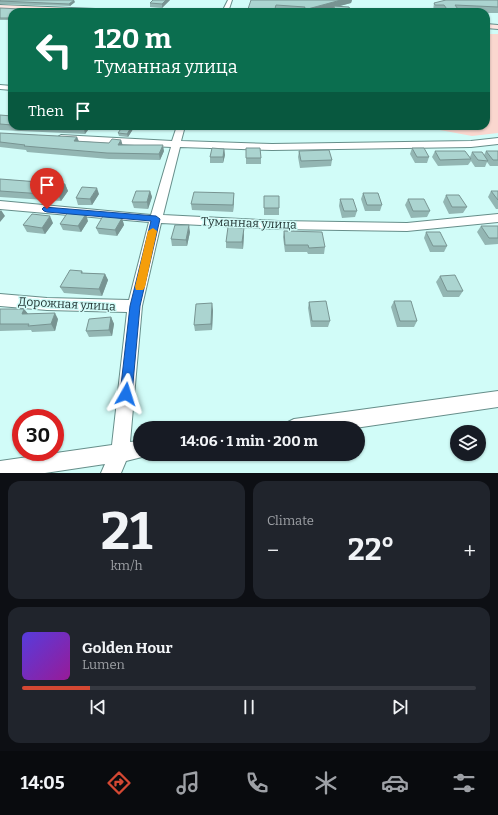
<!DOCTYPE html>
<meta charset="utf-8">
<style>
body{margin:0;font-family:Bitter,serif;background:#20242c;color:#f1f3f6;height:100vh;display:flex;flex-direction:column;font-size:15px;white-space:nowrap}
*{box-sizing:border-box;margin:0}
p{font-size:13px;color:#9ea1a6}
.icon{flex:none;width:22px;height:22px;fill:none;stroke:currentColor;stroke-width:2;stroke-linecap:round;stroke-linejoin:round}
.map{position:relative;height:473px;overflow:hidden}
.panel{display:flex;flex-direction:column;gap:8px;padding:8px;background:#0d0f14;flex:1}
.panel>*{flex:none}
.banner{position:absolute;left:8px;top:8px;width:482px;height:122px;border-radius:12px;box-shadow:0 1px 3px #0004;background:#0b6e4f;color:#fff;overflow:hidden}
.buttons{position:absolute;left:450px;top:425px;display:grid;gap:8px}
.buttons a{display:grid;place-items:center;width:36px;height:36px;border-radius:50%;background:#171b24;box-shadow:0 1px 3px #0004;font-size:20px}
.speed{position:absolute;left:12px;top:409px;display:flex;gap:8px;font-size:20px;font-weight:700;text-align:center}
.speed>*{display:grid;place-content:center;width:52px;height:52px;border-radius:50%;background:#171b24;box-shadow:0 1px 3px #0004;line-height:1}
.speed .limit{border:6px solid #d22;background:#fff;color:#111}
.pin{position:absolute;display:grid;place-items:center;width:34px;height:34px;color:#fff;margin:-41px -17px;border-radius:50% 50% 50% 0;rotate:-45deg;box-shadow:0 0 4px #0007}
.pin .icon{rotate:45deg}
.me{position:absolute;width:44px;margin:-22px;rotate:6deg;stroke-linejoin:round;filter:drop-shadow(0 0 3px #0008)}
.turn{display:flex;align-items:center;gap:14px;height:84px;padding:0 20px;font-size:18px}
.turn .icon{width:52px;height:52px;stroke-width:2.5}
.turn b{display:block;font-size:28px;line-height:34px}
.then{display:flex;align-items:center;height:38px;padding:0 20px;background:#0003;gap:8px;font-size:15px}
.big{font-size:30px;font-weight:700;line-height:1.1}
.panel .tile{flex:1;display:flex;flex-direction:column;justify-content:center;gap:6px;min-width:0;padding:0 14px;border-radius:12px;background:#20242c}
.panel .dial{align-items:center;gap:0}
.dial b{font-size:52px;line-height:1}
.song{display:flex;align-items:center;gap:12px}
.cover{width:48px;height:48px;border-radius:6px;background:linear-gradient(135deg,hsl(250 70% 55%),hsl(300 70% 35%))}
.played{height:4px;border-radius:2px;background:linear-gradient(90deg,#d44833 15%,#363941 15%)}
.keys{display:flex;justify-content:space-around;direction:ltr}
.heat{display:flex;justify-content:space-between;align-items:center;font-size:22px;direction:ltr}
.panel .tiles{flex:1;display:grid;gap:8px;grid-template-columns:1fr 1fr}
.tile:last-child{grid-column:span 2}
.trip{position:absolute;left:133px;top:421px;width:232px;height:40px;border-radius:20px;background:#171b24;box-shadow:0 1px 3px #0004;font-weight:700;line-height:40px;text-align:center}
.dock{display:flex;height:64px;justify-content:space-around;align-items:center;background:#090b0e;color:#9ea1a6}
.dock .icon{width:28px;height:28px}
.dock .active{color:#d44833}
.dock b{font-size:18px;color:#f1f3f6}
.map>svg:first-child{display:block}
.green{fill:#fad7cf}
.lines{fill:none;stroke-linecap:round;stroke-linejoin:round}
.minor-casing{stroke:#668e8a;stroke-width:2}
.secondary-casing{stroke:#668e8a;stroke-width:2}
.minor{fill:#fff;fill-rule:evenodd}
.secondary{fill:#fde6e1;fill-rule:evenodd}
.wall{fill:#93b6b3}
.shaded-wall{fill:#789492}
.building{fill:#abd4d0;stroke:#789492}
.route{fill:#1a73e8;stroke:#114b97}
.slow{fill:#f59e0b}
.labels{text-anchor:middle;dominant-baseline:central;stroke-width:3;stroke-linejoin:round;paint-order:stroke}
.street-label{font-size:12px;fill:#243534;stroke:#d1fcf8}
</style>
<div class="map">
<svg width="498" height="473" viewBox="0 0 498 473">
<rect width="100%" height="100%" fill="#d1fcf8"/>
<path class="green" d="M486 34H498V133L472 136 429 128 428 126H486Z"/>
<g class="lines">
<g class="minor-casing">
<path id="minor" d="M228 0H232L228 12H222Z
M0 85 12 86V90L0 89Z
M177 126H185L181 141 272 144 471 141 498 138V144L471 147 272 150 180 147 163 215 278 221 407 223 498 214V222L407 231 278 229 161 223 142 306 130 442 140 441V454H148L146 456 126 461 121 473H101L105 464 45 473H0V461L112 445 127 312 47 310 0 306V294L47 298 129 300 149 222 0 209V201L151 215 171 147 61 141 56 138 61 135 172 141Z
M498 391V407L355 428H285L288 422 294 419Z"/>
</g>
<g class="secondary-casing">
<path id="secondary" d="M0 5 119 10 123 12H66L0 9Z
M486 24 498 25V29L486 28Z"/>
</g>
<use href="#minor" class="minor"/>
<use href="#secondary" class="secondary"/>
</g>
<path class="wall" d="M0 0 75 2 70 6 0 4Z
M170 0 162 8 150 7V3Z
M251 0H352L351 3 339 6 351 12H334V8L318 12H288L275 11Z
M498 0V13H486V12H442V11H433L434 3Z
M0 8 12 12V20H0Z
M0 115 12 116V126H91L85 134 0 130Z
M135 126 128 137 119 136 118 133Z
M0 133 77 137 79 141 109 143 121 140 122 145 164 151 160 160 109 159 27 152 26 150 0 147Z
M246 148 261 158V164H246Z
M412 148 429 157 427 163H415L410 154Z
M224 149 225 155 223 163H210V157Z
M299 151 332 160 331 166 300 168 298 157Z
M435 151 470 157 472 152 484 155 486 151H498V166H490L487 162 485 167H475L471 161 468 165 438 166 432 157Z
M0 179 65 184 68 191 61 201 0 197Z
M150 191 152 197 148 209 134 208 132 202Z
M491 191H498V209H496L488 197Z
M234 193V200L233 212 192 210 191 204Z
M363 193 382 205 380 211H365L361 199Z
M99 194 92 205H78L76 198Z
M446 195 467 207 463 213 449 214 443 202Z
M264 196 279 208V215H264Z
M340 199 357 211 355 217 342 218 339 206Z
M408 199 430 211 427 217 411 218 405 205Z
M122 218 124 225 117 236 99 234 96 228Z
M88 221 81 232 63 230 60 224Z
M53 223 45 234 27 232 23 225Z
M481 226H498V244L485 245 477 232Z
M284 231 325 247 324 254H308L307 252H285L283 237Z
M190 232 187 246H172L171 239Z
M426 232 447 246 444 252H430L424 238Z
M244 234 243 249 226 248V242Z
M82 271 83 273 105 274 108 280 102 296 64 293 60 287Z
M440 276 463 291 459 297H443L436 282Z
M394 301 417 321 414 327H397L391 307Z
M309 302 330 321 328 327H311L308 308Z
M0 309H24L28 314 58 319 55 331 32 332 31 330 0 331Z
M213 310 212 330 195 331 194 325Z
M111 317 114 324 112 336 89 337 86 331Z"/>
<path class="shaded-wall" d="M74 0 75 2 70 6 69 4Z
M166 0H170L162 8V4Z
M341 0H352L351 3 318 12H304V10Z
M85 126H91L85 134 84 129Z
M132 126H135L128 137 127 134Z
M77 137 79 143 74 141Z
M121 140 123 146 118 145Z
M163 145 164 151 160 160 159 154Z
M224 149 225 155 223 163V157Z
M65 184 68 191 61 201 58 195Z
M97 188 99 194 92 205 90 199Z
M150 191 152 197 148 209 147 202Z
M234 193V200L233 212V205Z
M1 210 5 216 0 222V211Z
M86 214 88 221 81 232 78 226Z
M50 216 53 223 45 234 42 228Z
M122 218 124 225 117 236 115 230Z
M189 225 190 232 187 246 186 240Z
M244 228V234L243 249 242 242Z
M105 274 108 280 102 296 99 289Z
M212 303 213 310 212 330 211 324Z
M24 309 29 315 22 314Z
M55 313 58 319 55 331 51 324Z
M111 317 114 324 112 336 109 330Z"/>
<path class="building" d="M0 0H74L69 4 0 1Z
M153 0H166L162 4 150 3Z
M251 0H341L304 10 305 7 276 5 274 12H247Z
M446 0H498V7L455 5 460 12H449L444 5H435L434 3Z
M334 6 349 7 351 12H335Z
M0 8 62 11 60 12H12V18H0Z
M0 115 12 116V125L0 124Z
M38 126H85L84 129Z
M123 126H132L127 134 118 133Z
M0 133 77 137 74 141 109 143 112 139 121 140 118 145H163L159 154 107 153 24 146 25 145 0 142Z
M212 148 224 149 223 157H210Z
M246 148H260L261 158H246Z
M412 148H424L429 157H417Z
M329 150 332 160 301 161 299 151Z
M435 151H465L471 159 440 160Z
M486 151H498V160H493Z
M472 152H482L488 161 478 160Z
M0 179 65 184 58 195 0 191Z
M82 187 97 188 90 199 76 198Z
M136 191H150L147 202H132Z
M491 191H498V200Z
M194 192 234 193 233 205 191 204Z
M363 193H378L382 205H367Z
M446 195H459L467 207H452Z
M264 196H279V208H264Z
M340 199H353L357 211H344Z
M408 199H424L430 211H413Z
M68 212 86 214 78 226 60 224Z
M32 214 50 216 42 228 23 225Z
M103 216 122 218 115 230 96 228Z
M175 225H189L186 240 171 239Z
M481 226H498V238H489Z
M228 227 244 228 242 242H226Z
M284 231 322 232 325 247 309 248 308 245H285Z
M426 232H440L447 246H433Z
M70 270 82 271 81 273 105 274 99 289 60 287Z
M455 275 463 291H447L440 276Z
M326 301 330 321H312L309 302Z
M394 301H411L417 321H400Z
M212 303 211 324 194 325 196 304Z
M0 309H24L22 314 55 313 51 324 28 326 29 324H0Z
M111 317 109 330 86 331 89 319Z"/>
<path class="route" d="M44 207 156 216 160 219 140 306 132 394 130 399 126 400 122 399 120 394 130 306 151 221 47 212 44 211 42 209Z"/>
<path class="slow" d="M153 228 157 231 145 287 143 290H136L135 287 148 231Z"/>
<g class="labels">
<g class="street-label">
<text transform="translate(249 223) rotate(2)">Туманная улица</text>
<text transform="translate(67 304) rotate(3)">Дорожная улица</text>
</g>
</g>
</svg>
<div class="buttons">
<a><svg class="icon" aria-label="layers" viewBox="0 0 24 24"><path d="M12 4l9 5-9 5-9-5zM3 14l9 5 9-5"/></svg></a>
</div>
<div class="speed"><div class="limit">30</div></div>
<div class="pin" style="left:47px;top:209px;background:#d93025"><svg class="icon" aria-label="arrive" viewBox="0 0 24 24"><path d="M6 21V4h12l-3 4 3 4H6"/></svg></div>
<svg class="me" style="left:126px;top:394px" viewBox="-20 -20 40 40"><path d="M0-17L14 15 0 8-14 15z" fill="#1a73e8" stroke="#fff" stroke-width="4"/></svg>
<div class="trip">14:06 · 1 min · 200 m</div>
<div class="banner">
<div class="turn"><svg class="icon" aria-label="left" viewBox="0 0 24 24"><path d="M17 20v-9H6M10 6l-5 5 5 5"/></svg><div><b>120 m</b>Туманная улица</div></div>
<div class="then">Then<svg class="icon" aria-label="arrive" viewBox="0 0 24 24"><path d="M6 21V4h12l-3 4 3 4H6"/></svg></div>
</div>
</div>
<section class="panel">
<div class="tiles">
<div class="tile dial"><b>21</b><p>km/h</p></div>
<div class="tile"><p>Climate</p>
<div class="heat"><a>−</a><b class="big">22°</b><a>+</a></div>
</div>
<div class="tile">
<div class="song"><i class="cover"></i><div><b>Golden Hour</b><p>Lumen</p></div></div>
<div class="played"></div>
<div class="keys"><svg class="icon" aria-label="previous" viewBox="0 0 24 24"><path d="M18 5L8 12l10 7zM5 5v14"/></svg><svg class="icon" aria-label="pause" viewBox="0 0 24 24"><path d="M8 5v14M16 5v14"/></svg><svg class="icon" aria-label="next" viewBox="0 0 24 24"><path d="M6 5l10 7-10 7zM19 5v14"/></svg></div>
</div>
</div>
</section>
<nav class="dock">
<b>14:05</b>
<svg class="icon active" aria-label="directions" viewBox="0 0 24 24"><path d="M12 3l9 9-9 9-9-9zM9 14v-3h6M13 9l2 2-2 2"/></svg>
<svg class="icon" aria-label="music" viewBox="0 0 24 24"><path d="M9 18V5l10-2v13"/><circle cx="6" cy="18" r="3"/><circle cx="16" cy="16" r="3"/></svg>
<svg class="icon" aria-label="phone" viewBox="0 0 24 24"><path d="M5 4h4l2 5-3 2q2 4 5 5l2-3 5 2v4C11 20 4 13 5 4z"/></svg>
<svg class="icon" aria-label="climate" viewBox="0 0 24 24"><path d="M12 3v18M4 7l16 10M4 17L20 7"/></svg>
<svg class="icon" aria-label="car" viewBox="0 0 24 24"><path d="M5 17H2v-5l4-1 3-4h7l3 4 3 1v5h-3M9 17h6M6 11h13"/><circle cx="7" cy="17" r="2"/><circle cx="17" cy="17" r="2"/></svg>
<svg class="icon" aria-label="filters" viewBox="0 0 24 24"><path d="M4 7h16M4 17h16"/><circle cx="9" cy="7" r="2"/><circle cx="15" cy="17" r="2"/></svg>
</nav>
